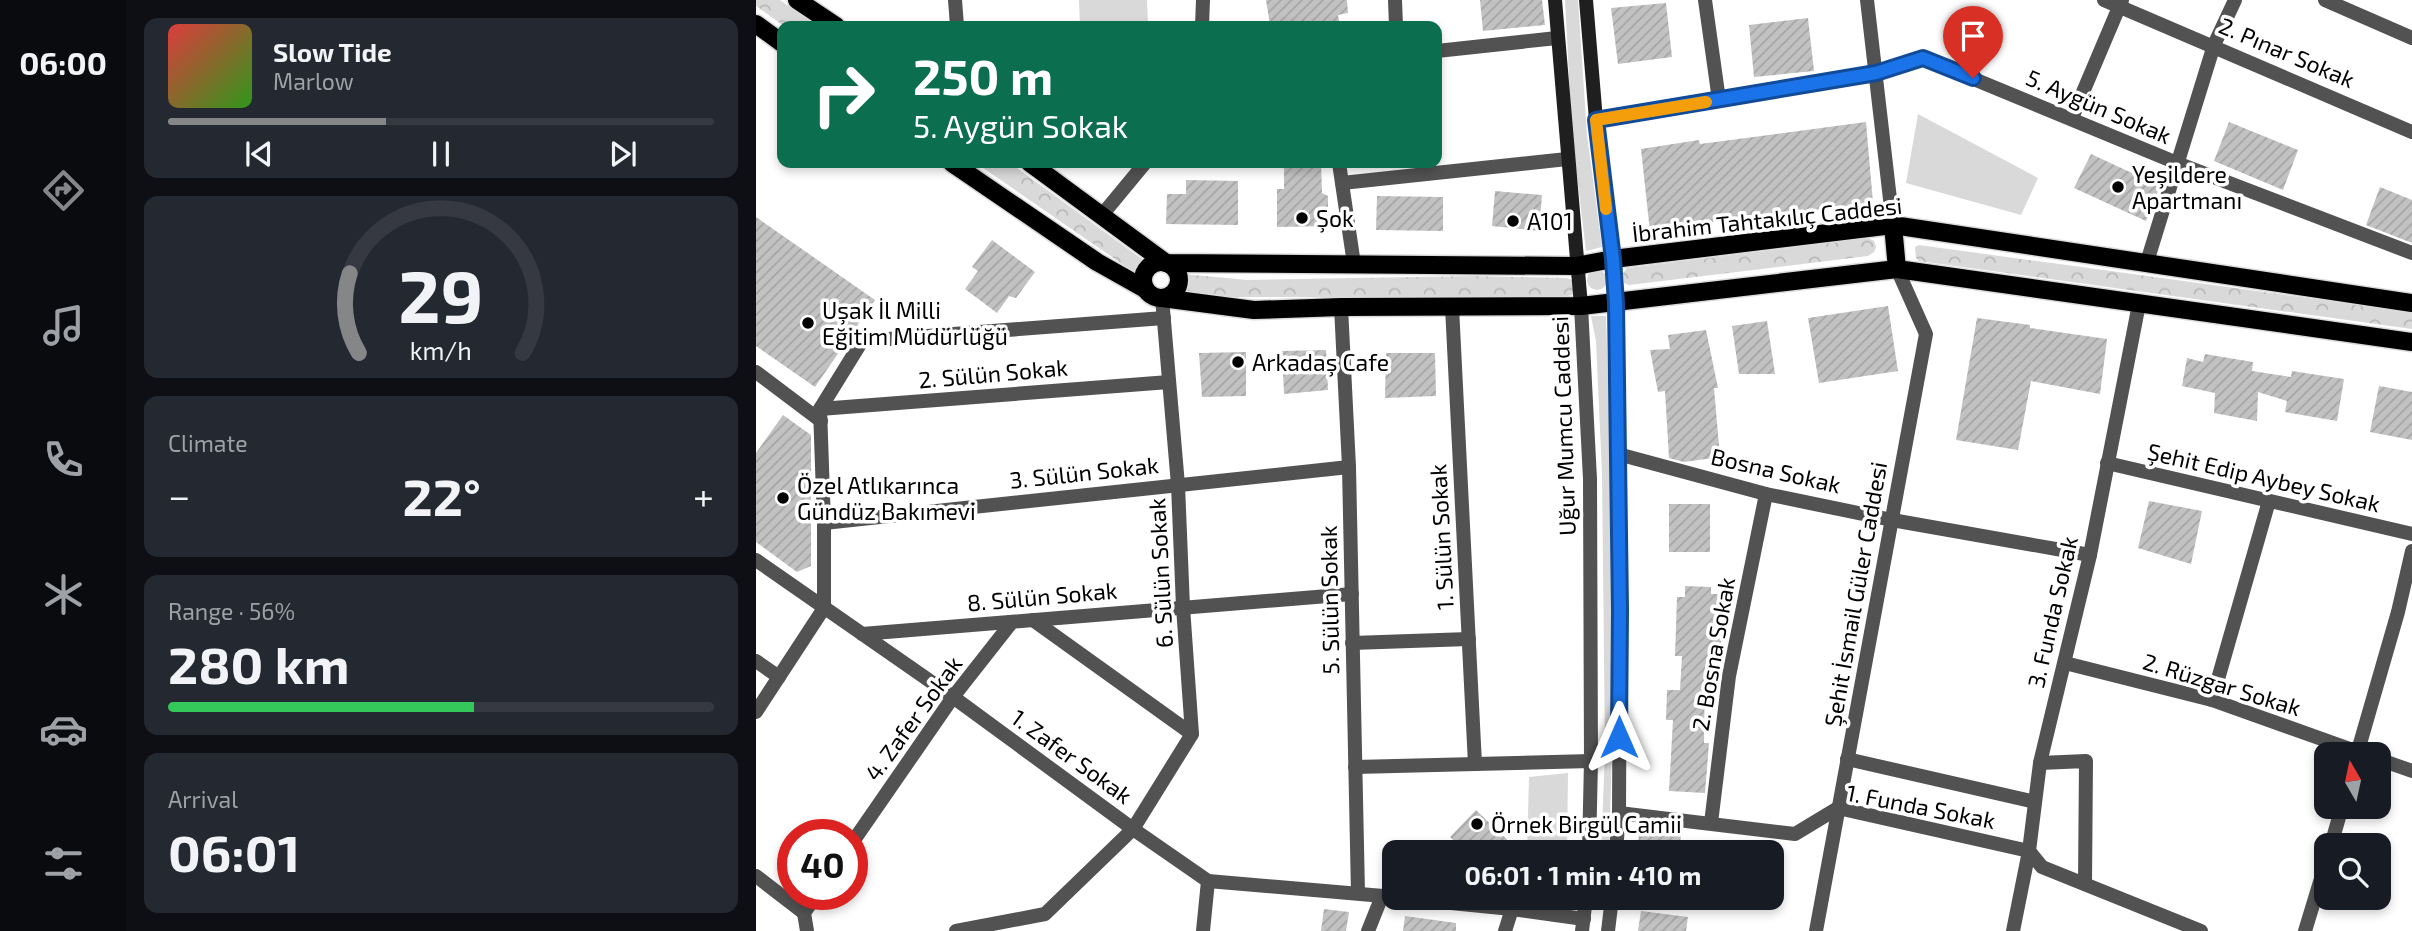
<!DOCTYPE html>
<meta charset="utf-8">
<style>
:root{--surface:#171b24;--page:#242831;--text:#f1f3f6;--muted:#9ea1a6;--line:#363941;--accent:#858687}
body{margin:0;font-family:"Exo 2",sans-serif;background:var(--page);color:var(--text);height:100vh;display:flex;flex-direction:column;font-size:26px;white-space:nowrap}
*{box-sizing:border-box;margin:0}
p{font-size:23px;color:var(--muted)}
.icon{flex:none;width:38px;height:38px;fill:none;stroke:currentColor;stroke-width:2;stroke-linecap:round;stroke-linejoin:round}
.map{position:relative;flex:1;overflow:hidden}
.details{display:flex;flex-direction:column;gap:18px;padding:18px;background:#0d0f14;width:630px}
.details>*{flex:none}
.hud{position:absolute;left:21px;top:21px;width:665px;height:147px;border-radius:14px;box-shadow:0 4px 10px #0003;background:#0b6e4f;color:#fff;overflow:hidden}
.needle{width:46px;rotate:351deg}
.controls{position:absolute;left:1558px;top:742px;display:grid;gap:14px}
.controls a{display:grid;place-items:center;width:77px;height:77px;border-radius:14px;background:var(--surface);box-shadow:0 4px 10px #0003;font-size:35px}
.speed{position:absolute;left:21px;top:819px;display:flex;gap:14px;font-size:35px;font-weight:700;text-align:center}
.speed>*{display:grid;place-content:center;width:91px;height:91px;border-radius:50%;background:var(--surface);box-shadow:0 4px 10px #0003;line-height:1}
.speed .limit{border:10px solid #d22;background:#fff;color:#111}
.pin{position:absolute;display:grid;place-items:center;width:60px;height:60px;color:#fff;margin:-72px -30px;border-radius:50% 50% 50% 0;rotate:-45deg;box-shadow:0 0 7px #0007}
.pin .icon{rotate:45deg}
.me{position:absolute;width:77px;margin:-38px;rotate:0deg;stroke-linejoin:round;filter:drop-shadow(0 0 5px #0008)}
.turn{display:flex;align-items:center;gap:24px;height:147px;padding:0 21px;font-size:32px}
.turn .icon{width:91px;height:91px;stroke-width:2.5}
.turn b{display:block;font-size:49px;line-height:60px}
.big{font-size:52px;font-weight:700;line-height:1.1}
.details .card{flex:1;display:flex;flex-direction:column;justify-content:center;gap:10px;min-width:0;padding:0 24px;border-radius:14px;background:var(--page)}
.details .dial{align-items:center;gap:0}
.dial svg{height:182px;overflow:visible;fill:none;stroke:var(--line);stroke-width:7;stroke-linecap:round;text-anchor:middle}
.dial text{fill:var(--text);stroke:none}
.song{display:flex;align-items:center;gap:21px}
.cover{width:84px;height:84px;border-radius:10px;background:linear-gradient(135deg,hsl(0 70% 55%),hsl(110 70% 35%))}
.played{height:7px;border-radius:4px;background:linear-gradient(90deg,var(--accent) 40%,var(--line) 40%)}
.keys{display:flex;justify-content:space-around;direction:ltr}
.heat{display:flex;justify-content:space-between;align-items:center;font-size:38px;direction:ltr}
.charge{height:10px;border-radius:5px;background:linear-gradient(90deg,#34c759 56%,var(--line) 0)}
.trip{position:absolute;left:626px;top:840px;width:402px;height:70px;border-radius:14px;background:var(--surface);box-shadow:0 4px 10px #0003;font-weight:700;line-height:70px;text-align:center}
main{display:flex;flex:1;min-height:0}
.tabs{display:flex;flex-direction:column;width:126px;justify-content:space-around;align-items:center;background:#090b0e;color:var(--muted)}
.tabs .icon{width:49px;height:49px}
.tabs .on{color:var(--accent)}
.tabs b{font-size:32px;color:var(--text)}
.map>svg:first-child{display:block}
.green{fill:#d9d9d9}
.forest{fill:url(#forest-crowns)}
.building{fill:url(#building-hatch)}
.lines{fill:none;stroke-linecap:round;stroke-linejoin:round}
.primary-casing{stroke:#dbdbdb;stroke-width:21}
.minor{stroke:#525252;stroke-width:14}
.tertiary{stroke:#525252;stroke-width:14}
.secondary{stroke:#1f1f1f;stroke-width:14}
.primary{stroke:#000;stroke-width:18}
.route-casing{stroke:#114b97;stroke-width:18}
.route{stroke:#1a73e8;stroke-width:12}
.slow{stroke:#f59e0b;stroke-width:12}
.poi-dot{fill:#000;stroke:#fff;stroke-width:2.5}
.labels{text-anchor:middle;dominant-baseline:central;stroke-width:7;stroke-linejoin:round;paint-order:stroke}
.street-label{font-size:23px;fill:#000;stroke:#fff}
.poi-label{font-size:23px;fill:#000;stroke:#fff;text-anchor:start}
</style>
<main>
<nav class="tabs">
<b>06:00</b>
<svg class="icon on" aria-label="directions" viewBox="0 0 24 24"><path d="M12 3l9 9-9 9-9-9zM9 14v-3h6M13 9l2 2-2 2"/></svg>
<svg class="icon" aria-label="music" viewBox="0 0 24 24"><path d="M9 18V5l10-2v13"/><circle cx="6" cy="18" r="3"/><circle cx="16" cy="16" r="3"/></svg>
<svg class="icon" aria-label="phone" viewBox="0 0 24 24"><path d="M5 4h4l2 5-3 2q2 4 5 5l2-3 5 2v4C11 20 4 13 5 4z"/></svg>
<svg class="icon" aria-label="climate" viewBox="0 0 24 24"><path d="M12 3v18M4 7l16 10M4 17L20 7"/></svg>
<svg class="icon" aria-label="car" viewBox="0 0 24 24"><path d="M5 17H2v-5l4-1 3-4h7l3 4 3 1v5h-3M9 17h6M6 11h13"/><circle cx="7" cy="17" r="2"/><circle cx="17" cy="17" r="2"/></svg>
<svg class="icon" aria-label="filters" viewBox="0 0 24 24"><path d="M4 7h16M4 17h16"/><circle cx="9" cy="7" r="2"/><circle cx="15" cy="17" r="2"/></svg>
</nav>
<section class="details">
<div class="card">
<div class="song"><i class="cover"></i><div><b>Slow Tide</b><p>Marlow</p></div></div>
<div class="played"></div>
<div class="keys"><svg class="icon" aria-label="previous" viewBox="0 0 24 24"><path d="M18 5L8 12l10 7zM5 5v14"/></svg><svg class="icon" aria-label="pause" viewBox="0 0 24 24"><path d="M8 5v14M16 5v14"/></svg><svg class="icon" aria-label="next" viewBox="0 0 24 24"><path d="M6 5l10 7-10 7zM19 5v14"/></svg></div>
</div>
<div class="card dial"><svg viewBox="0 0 100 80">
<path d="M14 69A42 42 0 1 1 86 69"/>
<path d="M14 69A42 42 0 0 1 10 34" stroke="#858687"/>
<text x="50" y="56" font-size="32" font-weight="700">29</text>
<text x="50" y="72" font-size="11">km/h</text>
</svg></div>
<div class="card"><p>Climate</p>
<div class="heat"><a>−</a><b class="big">22°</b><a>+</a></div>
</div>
<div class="card"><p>Range · 56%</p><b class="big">280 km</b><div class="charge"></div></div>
<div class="card"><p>Arrival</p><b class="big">06:01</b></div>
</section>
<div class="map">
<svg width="1656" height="931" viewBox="0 0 1656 931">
<defs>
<pattern id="forest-crowns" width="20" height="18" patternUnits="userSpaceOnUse" patternTransform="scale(1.75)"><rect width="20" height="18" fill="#d9d9d9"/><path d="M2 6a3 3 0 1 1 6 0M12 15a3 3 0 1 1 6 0" fill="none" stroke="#b8b8b8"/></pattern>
<pattern id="building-hatch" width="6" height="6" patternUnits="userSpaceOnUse" patternTransform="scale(1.75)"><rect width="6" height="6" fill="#c2c2c2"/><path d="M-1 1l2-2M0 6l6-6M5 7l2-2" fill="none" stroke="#a5a5a5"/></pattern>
</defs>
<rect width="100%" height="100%" fill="#fff"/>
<g class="green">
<polygon points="323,0 391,0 392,26 324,26"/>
<polygon points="809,0 822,0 831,135 846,247 830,251 816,134"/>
<polygon points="1162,114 1282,178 1265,215 1150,183"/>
<circle cx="841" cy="280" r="10"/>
<polygon points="835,316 850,316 855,475 856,753 853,852 845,852 849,751 846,473 840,341"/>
<polygon points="812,773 811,852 771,852 773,777"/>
</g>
<g class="forest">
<polygon points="0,0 24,0 61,26 28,26 0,6"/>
<polygon points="220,163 254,163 390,262 382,275"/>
<polygon points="1112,238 1118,241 1120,247 1118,252 1112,256 873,285 868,283 867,273 871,268"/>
<polygon points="1163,245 1656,312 1656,329 1163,261 1160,258 1159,247"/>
<polygon points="428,274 491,280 716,276 811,278 816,280 818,291 816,295 807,297 471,297 426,292"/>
</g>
<g class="building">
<polygon points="510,0 591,0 592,13 582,15 583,21 545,26 514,25"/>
<polygon points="724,0 786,0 789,25 727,31"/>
<polygon points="910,3 916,57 862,64 855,8"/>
<polygon points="1052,18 1058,71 998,77 993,25"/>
<polygon points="1110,122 1117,203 964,221 894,232 885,149 943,140 944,144"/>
<polygon points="1473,122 1542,150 1527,190 1458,161"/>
<polygon points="1335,154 1404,186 1390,221 1318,188"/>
<polygon points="528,163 565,163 566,193 572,196 572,226 521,227 521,189 528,189"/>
<polygon points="430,180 482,181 482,225 410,224 411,194 430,194"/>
<polygon points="1624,187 1656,200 1656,243 1610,225"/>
<polygon points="739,191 786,195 783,231 736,226"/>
<polygon points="621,196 687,197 687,231 620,230"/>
<polygon points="0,217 119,300 59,387 0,346"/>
<polygon points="236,240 279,272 260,298 253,296 241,313 209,289 222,271 216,267"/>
<polygon points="1132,306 1142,371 1063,383 1052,318"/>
<polygon points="1221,318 1274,325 1274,328 1351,339 1344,394 1275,381 1262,450 1200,440"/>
<polygon points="1011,321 1019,374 983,374 976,326"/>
<polygon points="950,330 962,388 958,388 964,457 928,462 913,458 909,391 902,392 894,350 914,349 912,335"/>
<polygon points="570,350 572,390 528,394 526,351"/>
<polygon points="490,352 490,396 446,397 443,353"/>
<polygon points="630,353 679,353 680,396 629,398"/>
<polygon points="1449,354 1497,362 1496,371 1535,377 1536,371 1588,379 1581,421 1529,412 1531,401 1502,392 1501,421 1458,413 1459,393 1426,386 1431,358 1447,362"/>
<polygon points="1623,386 1656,392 1656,440 1614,432"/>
<polygon points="27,415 55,435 55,566 41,572 0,542 0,453"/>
<polygon points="1393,501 1446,511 1435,564 1382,548"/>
<rect x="913" y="504" width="41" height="48"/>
<polygon points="929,586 955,587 955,594 963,594 962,619 970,619 969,642 965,641 964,664 956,664 956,668 949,668 948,743 953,743 949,793 913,791 917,720 910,720 911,690 924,690 926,656 919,656 921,597 929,597"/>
<polygon points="720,810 764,852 710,852 694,837"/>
<polygon points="883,831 925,835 923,852 882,852"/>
<polygon points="568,909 593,912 590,931 565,931"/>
<polygon points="885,911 932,917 930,931 882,931"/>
<polygon points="649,916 700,923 700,931 647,931"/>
</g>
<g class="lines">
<defs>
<g id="primary">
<polyline points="41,0 80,26"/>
<polyline points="0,24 26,43"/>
<polyline points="196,163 341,262 389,289"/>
<polyline points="274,163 410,263 820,266 857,259 1137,225 1656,303"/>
<polyline points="1137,225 1141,269"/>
<circle cx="405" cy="280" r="18"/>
<polyline points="406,298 498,310 585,307 825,306 1141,269 1656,342"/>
</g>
</defs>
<use href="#primary" class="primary-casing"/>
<g class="minor">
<polyline points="199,0 201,26"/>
<polyline points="639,0 640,26"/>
<polyline points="949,0 963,100"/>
<polyline points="1111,0 1137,225"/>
<polyline points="1348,0 1656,132"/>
<polyline points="1569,0 1656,38"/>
<polyline points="446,26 447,0"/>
<polyline points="681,51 801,38"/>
<polyline points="1316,118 1366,0"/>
<polyline points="840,120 1120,73 1167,58 1421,163 1656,253"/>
<polyline points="583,163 598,264"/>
<polyline points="586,183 811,159"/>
<polyline points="346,215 389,163"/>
<polyline points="1391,262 1458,45 1479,0"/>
<polyline points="585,307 593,467 602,893"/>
<polyline points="696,307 719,764"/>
<polyline points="0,372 65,421"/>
<polyline points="64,409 413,382"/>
<polyline points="862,454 1010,494 1136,520 1334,555"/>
<polyline points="1351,463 1656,534"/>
<polyline points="68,523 593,467"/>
<polyline points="0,560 197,697 377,829 452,881 639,897"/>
<polyline points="277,620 436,734"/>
<polyline points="106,634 596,594"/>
<polyline points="596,643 713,639"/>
<polyline points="0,661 23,677"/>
<polyline points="1309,663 1456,700 1608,754"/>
<polyline points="1456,700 1513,501"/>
<polyline points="0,712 68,608 68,523 64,409 106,341 408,318"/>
<polyline points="1601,754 1642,612 1656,551"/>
<polyline points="1091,759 1279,802"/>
<polyline points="1622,759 1656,771"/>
<polyline points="1284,763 1330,761 1329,884"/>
<polyline points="599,767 835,761"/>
<polyline points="863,813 1039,834 1082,808 1273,851 1286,867 1445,931"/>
<polyline points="955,823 973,676 1010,494"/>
<polyline points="96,843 197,697 256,622"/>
<polyline points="1575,845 1586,807"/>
<polyline points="0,876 48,913"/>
<polyline points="644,898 756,909 828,919"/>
<polyline points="51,931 48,913 61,894"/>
<polyline points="200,931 289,914 377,829 436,734 427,607 422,485 406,298"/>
<polyline points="447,931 452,881"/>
<polyline points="612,931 626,896"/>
<polyline points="749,931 756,909"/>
<polyline points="1060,931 1170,334 1141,269"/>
<polyline points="1257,931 1273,851 1284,763 1334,555 1383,304"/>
<polyline points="1549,931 1570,862"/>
</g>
<g class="tertiary">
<polyline points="825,306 834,479 835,761 833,852"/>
<polyline points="860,852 863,813 864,610 860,303"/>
<polyline points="826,931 830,898"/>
<polyline points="852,931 856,898"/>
</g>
<g class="secondary">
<polyline points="799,0 825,306"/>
<polyline points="830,0 840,120 857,259 860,303"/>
</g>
<use href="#primary" class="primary"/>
</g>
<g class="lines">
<defs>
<polyline id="route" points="863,737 864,610 860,303 857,259 840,120 1120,73 1167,58 1217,78"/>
</defs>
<use href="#route" class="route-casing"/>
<use href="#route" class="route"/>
<polyline class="slow" points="850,209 840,120 950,102"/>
</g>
<g class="poi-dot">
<circle cx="1362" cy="187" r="7"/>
<circle cx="546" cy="218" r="7"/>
<circle cx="757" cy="221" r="7"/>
<circle cx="52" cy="323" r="7"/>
<circle cx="482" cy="362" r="7"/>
<circle cx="27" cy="498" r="7"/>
<circle cx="721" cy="824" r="7"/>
</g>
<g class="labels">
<g class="street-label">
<text transform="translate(1531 52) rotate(23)">2. Pınar Sokak</text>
<text transform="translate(1343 106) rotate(23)">5. Aygün Sokak</text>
<text transform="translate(1011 219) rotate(-6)">İbrahim Tahtakılıç Caddesi</text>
<text transform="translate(237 373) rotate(-5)">2. Sülün Sokak</text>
<text transform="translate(807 426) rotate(-92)">Uğur Mumcu Caddesi</text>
<text transform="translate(1020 470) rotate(13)">Bosna Sokak</text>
<text transform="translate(328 472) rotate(-6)">3. Sülün Sokak</text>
<text transform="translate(1508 477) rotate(13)">Şehit Edip Aybey Sokak</text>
<text transform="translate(685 537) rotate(-93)">1. Sülün Sokak</text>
<text transform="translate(404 573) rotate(-93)">6. Sülün Sokak</text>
<text transform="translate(1099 594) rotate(-80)">Şehit İsmail Güler Caddesi</text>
<text transform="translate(286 596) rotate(-5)">8. Sülün Sokak</text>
<text transform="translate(573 600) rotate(-91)">5. Sülün Sokak</text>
<text transform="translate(1296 612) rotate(-77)">3. Funda Sokak</text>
<text transform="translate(957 654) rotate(-80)">2. Bosna Sokak</text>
<text transform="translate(1466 684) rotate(17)">2. Rüzgar Sokak</text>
<text transform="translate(157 718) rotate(-54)">4. Zafer Sokak</text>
<text transform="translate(316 756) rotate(36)">1. Zafer Sokak</text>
<text transform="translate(1165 806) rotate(11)">1. Funda Sokak</text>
</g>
<g class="poi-label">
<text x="1376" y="174">Yeşildere<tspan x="1376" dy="26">Apartmanı</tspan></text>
<text x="560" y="218">Şok</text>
<text x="771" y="221">A101</text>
<text x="66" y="310">Uşak İl Milli<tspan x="66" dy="26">Eğitim Müdürlüğü</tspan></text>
<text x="496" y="362">Arkadaş Cafe</text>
<text x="41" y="485">Özel Atlıkarınca<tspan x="41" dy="26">Gündüz Bakımevi</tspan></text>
<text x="735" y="824">Örnek Birgül Camii</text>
</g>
</g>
</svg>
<div class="controls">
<a><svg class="needle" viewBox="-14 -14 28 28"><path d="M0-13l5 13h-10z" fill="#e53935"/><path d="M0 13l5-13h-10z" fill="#9ea1a6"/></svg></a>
<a><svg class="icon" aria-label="search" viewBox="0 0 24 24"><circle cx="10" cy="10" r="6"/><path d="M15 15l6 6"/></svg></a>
</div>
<div class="speed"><div class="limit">40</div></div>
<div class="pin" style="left:1217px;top:78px;background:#d93025"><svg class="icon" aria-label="arrive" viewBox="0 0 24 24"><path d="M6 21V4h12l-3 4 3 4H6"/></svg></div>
<svg class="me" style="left:863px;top:737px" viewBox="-20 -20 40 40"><path d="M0-17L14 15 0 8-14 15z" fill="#1a73e8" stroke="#fff" stroke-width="4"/></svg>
<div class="trip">06:01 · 1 min · 410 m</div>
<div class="hud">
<div class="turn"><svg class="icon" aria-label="right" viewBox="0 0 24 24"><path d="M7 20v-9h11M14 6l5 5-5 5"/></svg><div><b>250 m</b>5. Aygün Sokak</div></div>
</div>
</div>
</main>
